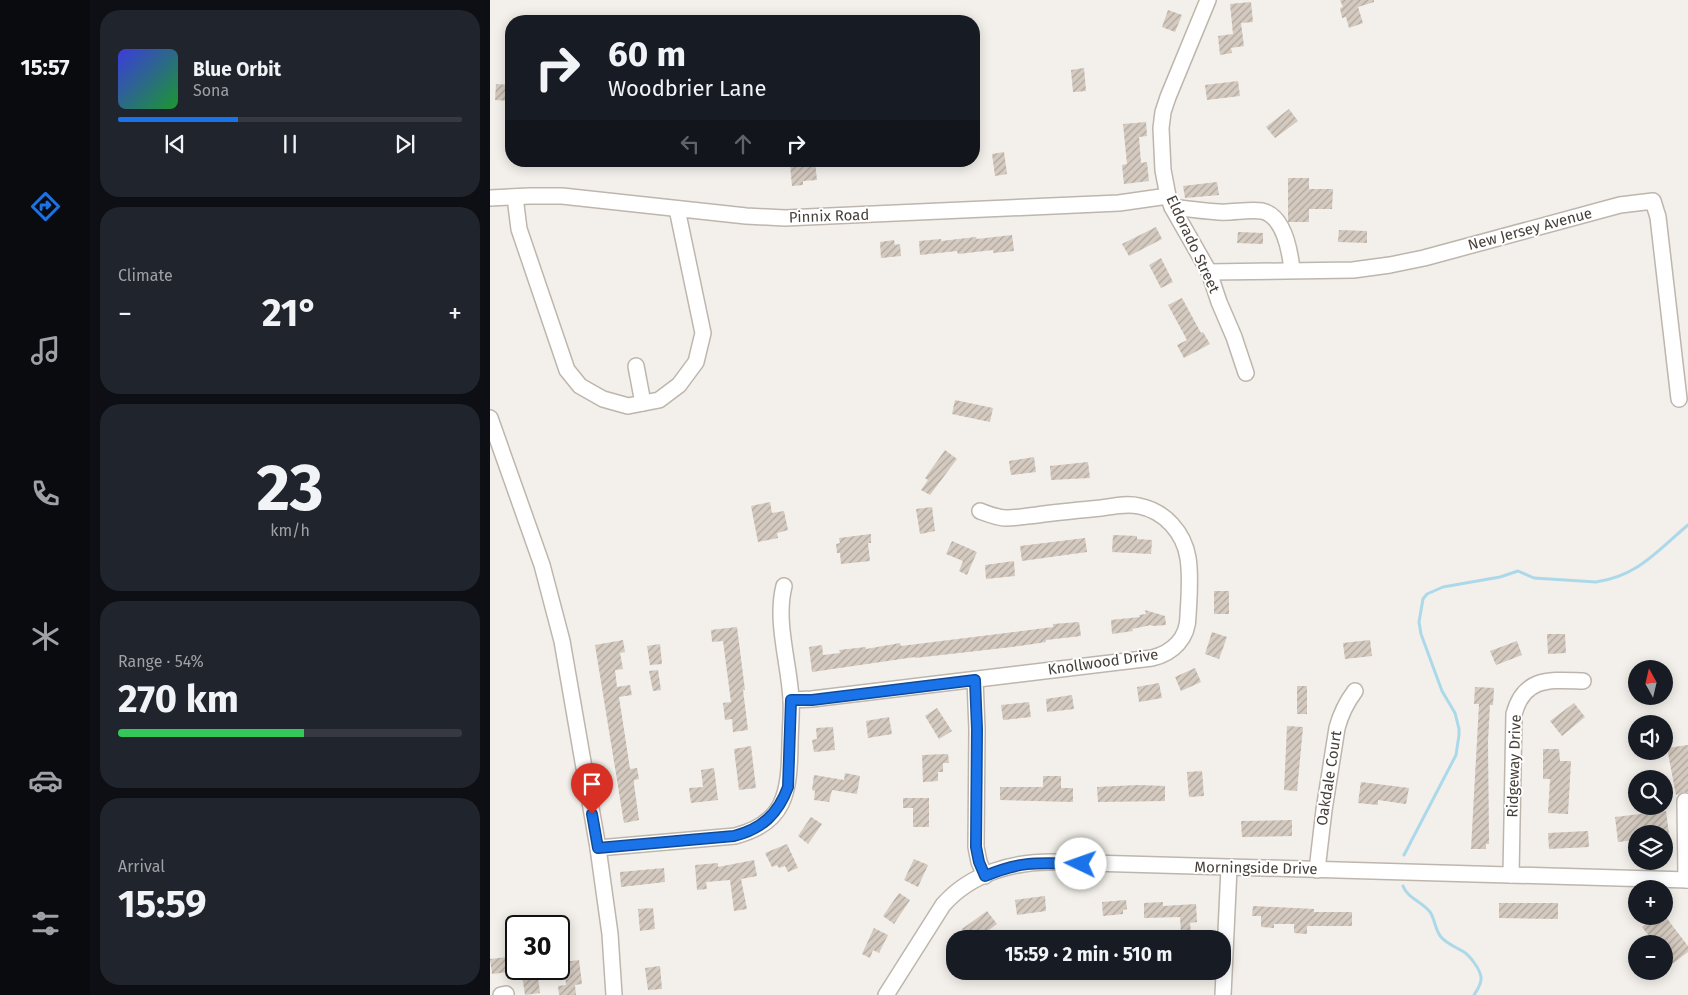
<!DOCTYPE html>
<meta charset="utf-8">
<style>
:root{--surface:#171b24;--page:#20242c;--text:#f1f3f6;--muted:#9ea1a6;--line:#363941;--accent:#1a73e8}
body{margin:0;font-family:"Fira Sans",sans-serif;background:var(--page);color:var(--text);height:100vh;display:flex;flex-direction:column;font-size:19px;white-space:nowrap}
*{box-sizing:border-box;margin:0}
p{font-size:16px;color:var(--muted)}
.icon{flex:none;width:28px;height:28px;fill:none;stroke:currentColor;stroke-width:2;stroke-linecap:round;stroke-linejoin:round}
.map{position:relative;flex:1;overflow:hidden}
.side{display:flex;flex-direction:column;gap:10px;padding:10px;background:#0d0f14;width:400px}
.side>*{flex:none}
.hud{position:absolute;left:15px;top:15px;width:475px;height:152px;border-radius:20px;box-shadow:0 2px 12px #0003;background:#171b24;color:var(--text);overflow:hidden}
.needle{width:32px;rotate:352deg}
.tools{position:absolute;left:1138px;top:660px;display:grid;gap:10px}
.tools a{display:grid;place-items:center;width:45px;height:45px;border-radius:50%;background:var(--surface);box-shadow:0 2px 12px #0003;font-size:25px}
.speed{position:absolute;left:15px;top:915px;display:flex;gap:10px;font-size:25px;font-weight:700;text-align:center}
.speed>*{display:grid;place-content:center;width:65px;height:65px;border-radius:50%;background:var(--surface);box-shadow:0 2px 12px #0003;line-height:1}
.speed .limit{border:2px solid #111;border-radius:8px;background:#fff;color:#111}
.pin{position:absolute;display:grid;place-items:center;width:42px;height:42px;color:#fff;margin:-51px -21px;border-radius:50% 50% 50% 0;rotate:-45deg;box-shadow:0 0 5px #0007}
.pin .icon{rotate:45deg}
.me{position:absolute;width:55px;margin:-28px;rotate:273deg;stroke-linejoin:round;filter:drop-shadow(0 0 4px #0008)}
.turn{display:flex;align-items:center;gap:18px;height:105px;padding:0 20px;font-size:22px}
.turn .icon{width:65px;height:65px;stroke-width:2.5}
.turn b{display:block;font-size:35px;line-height:42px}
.lanes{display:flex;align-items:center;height:48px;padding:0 20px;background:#0003;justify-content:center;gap:25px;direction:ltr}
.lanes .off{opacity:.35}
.big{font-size:38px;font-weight:700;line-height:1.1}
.side .tile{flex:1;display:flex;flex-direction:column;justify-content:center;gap:8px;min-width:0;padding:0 18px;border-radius:20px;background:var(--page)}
.side .dial{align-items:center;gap:0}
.dial b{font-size:65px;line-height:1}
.song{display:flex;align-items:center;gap:15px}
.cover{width:60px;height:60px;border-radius:8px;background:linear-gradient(135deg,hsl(240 70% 55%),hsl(130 70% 35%))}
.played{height:5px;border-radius:2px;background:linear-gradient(90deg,var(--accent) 35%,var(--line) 35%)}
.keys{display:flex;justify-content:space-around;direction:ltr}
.heat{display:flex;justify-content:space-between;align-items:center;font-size:28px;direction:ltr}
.charge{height:8px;border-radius:4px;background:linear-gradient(90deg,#34c759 54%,var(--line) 0)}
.trip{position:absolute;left:456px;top:930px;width:285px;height:50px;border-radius:20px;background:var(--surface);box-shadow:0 2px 12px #0003;font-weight:700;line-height:50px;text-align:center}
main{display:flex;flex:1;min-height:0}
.tabs{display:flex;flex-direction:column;width:90px;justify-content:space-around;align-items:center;background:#090b0e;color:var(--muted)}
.tabs .icon{width:35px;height:35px}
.tabs .on{color:var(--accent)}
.tabs b{font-size:22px;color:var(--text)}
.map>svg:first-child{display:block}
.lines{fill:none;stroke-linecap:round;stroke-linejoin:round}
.stream{stroke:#acd9ea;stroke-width:3}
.building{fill:url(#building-hatch)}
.minor-casing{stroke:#beb6ad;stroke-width:18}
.minor{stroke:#fff;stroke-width:15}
.route-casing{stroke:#114b97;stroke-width:12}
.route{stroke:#1a73e8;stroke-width:9}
.labels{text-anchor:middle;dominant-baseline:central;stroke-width:4;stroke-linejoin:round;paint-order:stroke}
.street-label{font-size:15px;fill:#473f39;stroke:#fff}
</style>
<main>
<nav class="tabs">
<b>15:57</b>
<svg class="icon on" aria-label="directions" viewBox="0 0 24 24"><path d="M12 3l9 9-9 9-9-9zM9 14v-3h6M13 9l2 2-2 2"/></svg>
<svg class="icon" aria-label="music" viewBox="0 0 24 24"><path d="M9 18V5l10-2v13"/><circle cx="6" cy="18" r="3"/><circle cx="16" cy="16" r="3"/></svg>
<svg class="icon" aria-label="phone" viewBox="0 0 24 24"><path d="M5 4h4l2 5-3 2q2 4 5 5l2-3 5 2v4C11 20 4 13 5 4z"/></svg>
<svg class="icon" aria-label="climate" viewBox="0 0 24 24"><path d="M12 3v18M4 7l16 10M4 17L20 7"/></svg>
<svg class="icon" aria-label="car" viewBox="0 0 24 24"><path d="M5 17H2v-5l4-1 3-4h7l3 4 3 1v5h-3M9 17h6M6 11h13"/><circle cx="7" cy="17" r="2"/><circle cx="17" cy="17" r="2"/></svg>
<svg class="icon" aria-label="filters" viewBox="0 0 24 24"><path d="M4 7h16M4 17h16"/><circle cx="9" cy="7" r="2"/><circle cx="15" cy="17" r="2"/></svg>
</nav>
<section class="side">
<div class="tile">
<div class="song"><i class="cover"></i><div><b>Blue Orbit</b><p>Sona</p></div></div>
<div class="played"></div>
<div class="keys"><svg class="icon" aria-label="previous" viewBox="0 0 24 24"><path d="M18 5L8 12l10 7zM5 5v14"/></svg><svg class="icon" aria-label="pause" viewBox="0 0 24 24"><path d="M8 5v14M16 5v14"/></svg><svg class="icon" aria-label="next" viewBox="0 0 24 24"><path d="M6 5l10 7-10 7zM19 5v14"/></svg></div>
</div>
<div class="tile"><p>Climate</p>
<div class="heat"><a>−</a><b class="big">21°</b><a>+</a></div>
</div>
<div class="tile dial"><b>23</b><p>km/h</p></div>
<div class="tile"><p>Range · 54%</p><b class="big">270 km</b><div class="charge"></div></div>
<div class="tile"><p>Arrival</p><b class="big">15:59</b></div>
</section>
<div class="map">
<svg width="1198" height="995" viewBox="0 0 1198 995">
<defs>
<pattern id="building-hatch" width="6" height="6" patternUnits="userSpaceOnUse" patternTransform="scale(1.25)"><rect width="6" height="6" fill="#d4cac0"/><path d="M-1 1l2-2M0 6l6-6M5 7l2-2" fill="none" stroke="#aea59d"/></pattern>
</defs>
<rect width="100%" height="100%" fill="#f3efea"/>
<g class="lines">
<g class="stream">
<path d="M914 855 966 755 969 735V729L965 713 952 691 931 634 929 622 933 599 937 594 953 587 1010 577 1028 571 1044 578 1106 582C1148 576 1167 551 1198 525"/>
<path d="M913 886C918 899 932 901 940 912 945 919 945 930 951 937 957 944 966 947 974 952 980 956 990 969 991 977 992 984 987 990 984 995"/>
</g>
</g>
<g class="building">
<polygon points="850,0 884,0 884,2 868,7 873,23 859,28 856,17 852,18 850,8 853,7"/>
<polygon points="761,2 763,22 751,23 754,46 741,48 742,53 730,55 728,36 743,34 740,4"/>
<polygon points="678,10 692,15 685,32 672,27"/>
<polygon points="594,68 596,91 583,92 581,70"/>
<polygon points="748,81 750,96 717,100 715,85"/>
<polygon points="6,84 21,85 21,101 5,100"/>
<polygon points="799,109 808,121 785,138 776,127"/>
<polygon points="656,122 657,136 649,137 651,163 657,162 659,181 634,184 632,165 637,164 633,124"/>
<polygon points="514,152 517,174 505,176 502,154"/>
<polygon points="325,162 327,180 313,181 313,185 302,186 300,164"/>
<polygon points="798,178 819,178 819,189 843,189 842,209 819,209 819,222 798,222"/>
<polygon points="727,182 729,195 695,198 693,186"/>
<polygon points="666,227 672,239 639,256 632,244"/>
<polygon points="849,230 877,231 877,243 848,242"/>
<polygon points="748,232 773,233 773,244 747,243"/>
<polygon points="522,235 524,251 503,253 503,250 468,254 467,251 430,255 429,241 451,239 451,241 486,237 487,239"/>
<polygon points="404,240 405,245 410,244 411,256 391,258 390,242"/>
<polygon points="671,258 683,282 671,288 659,265"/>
<polygon points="692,298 711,333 713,332 720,344 694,358 687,345 697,340 678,305"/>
<polygon points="465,400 503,408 500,422 462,414"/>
<polygon points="455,450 467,459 440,495 431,490 438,480 435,478"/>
<polygon points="544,457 546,472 521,475 519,461"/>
<polygon points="598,462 600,478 561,480 560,466"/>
<polygon points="280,502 282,513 294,511 298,530 287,533 288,538 268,542 261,506"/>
<polygon points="442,507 445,531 430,534 426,509"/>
<polygon points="381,534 381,543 378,543 380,561 351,564 350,553 347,553 346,544 350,543 349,538"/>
<polygon points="623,535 647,536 647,539 662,540 661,554 622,552"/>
<polygon points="595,538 597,552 532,561 530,546"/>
<polygon points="462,541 487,552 477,575 469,571 473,561 456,554"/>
<polygon points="524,561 525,576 496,579 495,565"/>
<rect x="724" y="591" width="15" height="23"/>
<polygon points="655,610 675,616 676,625 662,626 661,625 642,629 643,631 622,634 621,620 650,617 649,615 656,614"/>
<polygon points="589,622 591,636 556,640 556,642 522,647 425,658 425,657 322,672 319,647 332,645 333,655 350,653 349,650 376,647 376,649 410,643 411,646 563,627 563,624"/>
<polygon points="247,627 255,690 253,690 258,730 243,732 242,719 235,720 233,703 241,702 233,641 222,642 221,630"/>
<polygon points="722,632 737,637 729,659 715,654"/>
<polygon points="1057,634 1075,634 1076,653 1058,654"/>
<polygon points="133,640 135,652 130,653 133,669 125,670 127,687 140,685 142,695 129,697 140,769 147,768 149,779 144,780 144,784 149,820 134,823 105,645"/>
<polygon points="880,640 882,656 855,659 853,643"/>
<polygon points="1027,641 1032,655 1006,665 1000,651"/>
<polygon points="170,644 172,664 160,665 157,646"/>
<polygon points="705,668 711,682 691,691 685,677"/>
<polygon points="168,670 171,690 163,691 159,671"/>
<polygon points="669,683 672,698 649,702 647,687"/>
<rect x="807" y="686" width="10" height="28"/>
<polygon points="985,687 1004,688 1003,705 1000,705 998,741 999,844 996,844 996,849 981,849 989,704 984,704"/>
<polygon points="582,695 584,709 557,712 556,699"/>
<polygon points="539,702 541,717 513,720 511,705"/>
<polygon points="1084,703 1095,717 1072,736 1060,721"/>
<polygon points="447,708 462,731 449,739 435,716"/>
<polygon points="399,717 402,734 378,738 376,721"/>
<polygon points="797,726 813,727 807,791 794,790"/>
<polygon points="343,727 345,750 324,752 322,740 327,739 326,728"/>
<polygon points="1198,745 1198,792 1194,792 1186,795 1177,748"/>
<polygon points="261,746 266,788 249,790 244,749"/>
<polygon points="1053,749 1069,749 1070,761 1081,761 1078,814 1058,813 1060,779 1053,779"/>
<polygon points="458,754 459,763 453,763 453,772 448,772 448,781 433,782 432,755"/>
<polygon points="224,768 228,800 201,803 199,788 213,787 211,770"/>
<polygon points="712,771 714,796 699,797 697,772"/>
<polygon points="355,773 370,776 367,794 342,790 339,802 324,800 325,791 322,790 324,775 354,780"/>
<polygon points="553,776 571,776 571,788 583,788 583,802 510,800 510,787 553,787"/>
<polygon points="871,782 919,788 916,804 888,800 888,805 868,803"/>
<polygon points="648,785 675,786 675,801 608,802 607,787"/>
<polygon points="413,798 439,798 439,827 423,827 423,808 413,808"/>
<polygon points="1176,811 1179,834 1146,834 1146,840 1128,842 1125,817"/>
<polygon points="321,817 332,824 318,844 308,836"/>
<polygon points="802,820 802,836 752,837 751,821"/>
<polygon points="1098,831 1099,847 1059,849 1058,833"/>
<polygon points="297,844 308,868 298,872 295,866 289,868 287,865 282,867 275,853"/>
<polygon points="424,859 438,865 428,887 414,880"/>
<polygon points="264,860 267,876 251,879 257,909 244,911 240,880 216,882 217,889 207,890 205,865 228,863 228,867"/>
<polygon points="174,868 175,882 131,887 130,872"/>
<polygon points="409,893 420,900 404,924 393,916"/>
<polygon points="555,896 556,911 527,915 525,900"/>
<polygon points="636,900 637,909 633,910 633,914 613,916 612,902"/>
<polygon points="673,902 673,906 706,904 707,922 700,923 701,933 691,933 690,917 654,918 654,903"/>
<polygon points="1009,903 1068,903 1068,919 1009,918"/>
<polygon points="763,906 824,909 824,912 862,912 862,926 817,926 817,934 804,933 804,924 784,924 784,928 771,927 771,916 762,916"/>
<polygon points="163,908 165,929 150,931 148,909"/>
<polygon points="497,911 507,924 487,939 479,939 472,929"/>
<polygon points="1166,916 1175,916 1198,946 1198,952 1181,965 1174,956 1174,944 1165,944 1152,927"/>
<polygon points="384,928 398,935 389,953 383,950 380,958 372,954"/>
<polygon points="26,956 26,971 2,974 0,959"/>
<polygon points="89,960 92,984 85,985 86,995 69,995 68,986 76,985 74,962"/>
<polygon points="170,966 172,989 158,990 155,968"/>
<polygon points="31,969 47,969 50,993 35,995"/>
</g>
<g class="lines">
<defs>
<g id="minor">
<polyline points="718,0 678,97 673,112 671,128 673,170 678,196 682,207 719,272 729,302 744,337 756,373"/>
<polyline points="25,197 29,229 77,370 90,386 113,399 138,406 169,400 189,385 206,362 213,333 187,209"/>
<polyline points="0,198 40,196 72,196 256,216 295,218 629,203 678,196"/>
<path d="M682 207C698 209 713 211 729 212 743 213 758 209 772 211 794 216 800 251 802 270"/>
<polyline points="719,272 863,270 900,265 934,258 1130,205 1163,201 1168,217 1189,399"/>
<polyline points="146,366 153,403"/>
<polyline points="0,418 52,565 72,641 108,848 120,934 124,995"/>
<polyline points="485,680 487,729 486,847 489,862 495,876"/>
<path d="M301 700 322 699 662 658C683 653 698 638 698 616 699 597 701 577 698 558 694 533 675 511 649 506 637 503 624 506 611 508 590 510 568 512 547 515 537 516 526 518 516 518 508 518 498 514 490 511"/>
<polyline points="1195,801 1196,880"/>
<path d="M108 848 245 836C296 823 299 792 300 745 300 730 302 714 301 699 299 662 285 622 294 586"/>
<path d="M827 870 834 810 847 728C851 713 856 703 865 691"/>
<path d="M1021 875 1024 714C1034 676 1061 680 1093 681"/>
<polyline points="11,995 16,994"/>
<path d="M396 995 453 905C481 873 524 861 566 862L1198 880"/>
<polyline points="733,995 739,868"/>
</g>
</defs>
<use href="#minor" class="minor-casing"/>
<use href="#minor" class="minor"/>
</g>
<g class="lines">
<defs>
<path id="route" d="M102 814 108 848 244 836C272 829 288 814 298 787L301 700H322L485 680 487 729 486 847 489 862 495 876C533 860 551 863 591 864"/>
</defs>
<use href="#route" class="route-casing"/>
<use href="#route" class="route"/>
</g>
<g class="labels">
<g class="street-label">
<text transform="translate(339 216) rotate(-2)">Pinnix Road</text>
<text transform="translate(1040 229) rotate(-15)">New Jersey Avenue</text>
<text transform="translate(703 244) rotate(65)">Eldorado Street</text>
<text transform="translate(613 662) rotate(-8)">Knollwood Drive</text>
<text transform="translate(1024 766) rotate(-88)">Ridgeway Drive</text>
<text transform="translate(839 778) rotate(-81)">Oakdale Court</text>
<text transform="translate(766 868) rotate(1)">Morningside Drive</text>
</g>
</g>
</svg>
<div class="tools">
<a><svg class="needle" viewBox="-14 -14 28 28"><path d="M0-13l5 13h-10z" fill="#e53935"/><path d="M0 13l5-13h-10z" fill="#9ea1a6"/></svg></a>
<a><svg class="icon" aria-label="sound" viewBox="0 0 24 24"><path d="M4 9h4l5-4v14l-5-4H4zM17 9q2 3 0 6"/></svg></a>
<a><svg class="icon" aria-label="search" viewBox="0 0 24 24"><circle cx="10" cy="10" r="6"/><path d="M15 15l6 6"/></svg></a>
<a><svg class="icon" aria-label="layers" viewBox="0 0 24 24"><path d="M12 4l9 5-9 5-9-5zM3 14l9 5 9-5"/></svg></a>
<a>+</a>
<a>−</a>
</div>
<div class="speed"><div class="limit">30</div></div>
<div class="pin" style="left:102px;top:814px;background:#d93025"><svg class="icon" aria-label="arrive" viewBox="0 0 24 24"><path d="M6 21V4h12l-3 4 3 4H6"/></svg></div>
<svg class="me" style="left:591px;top:864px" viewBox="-20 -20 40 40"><circle r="19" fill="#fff"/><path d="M0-13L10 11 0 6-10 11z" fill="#1a73e8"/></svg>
<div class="trip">15:59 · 2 min · 510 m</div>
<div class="hud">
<div class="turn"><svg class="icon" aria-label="right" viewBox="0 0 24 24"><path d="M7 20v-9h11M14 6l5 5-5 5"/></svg><div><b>60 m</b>Woodbrier Lane</div></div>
<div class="lanes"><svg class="icon off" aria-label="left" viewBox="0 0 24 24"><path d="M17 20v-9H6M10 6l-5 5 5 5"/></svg><svg class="icon off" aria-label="ahead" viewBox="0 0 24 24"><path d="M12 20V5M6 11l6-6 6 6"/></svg><svg class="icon" aria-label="right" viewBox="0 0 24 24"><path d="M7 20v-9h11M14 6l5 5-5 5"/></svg></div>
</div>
</div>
</main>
